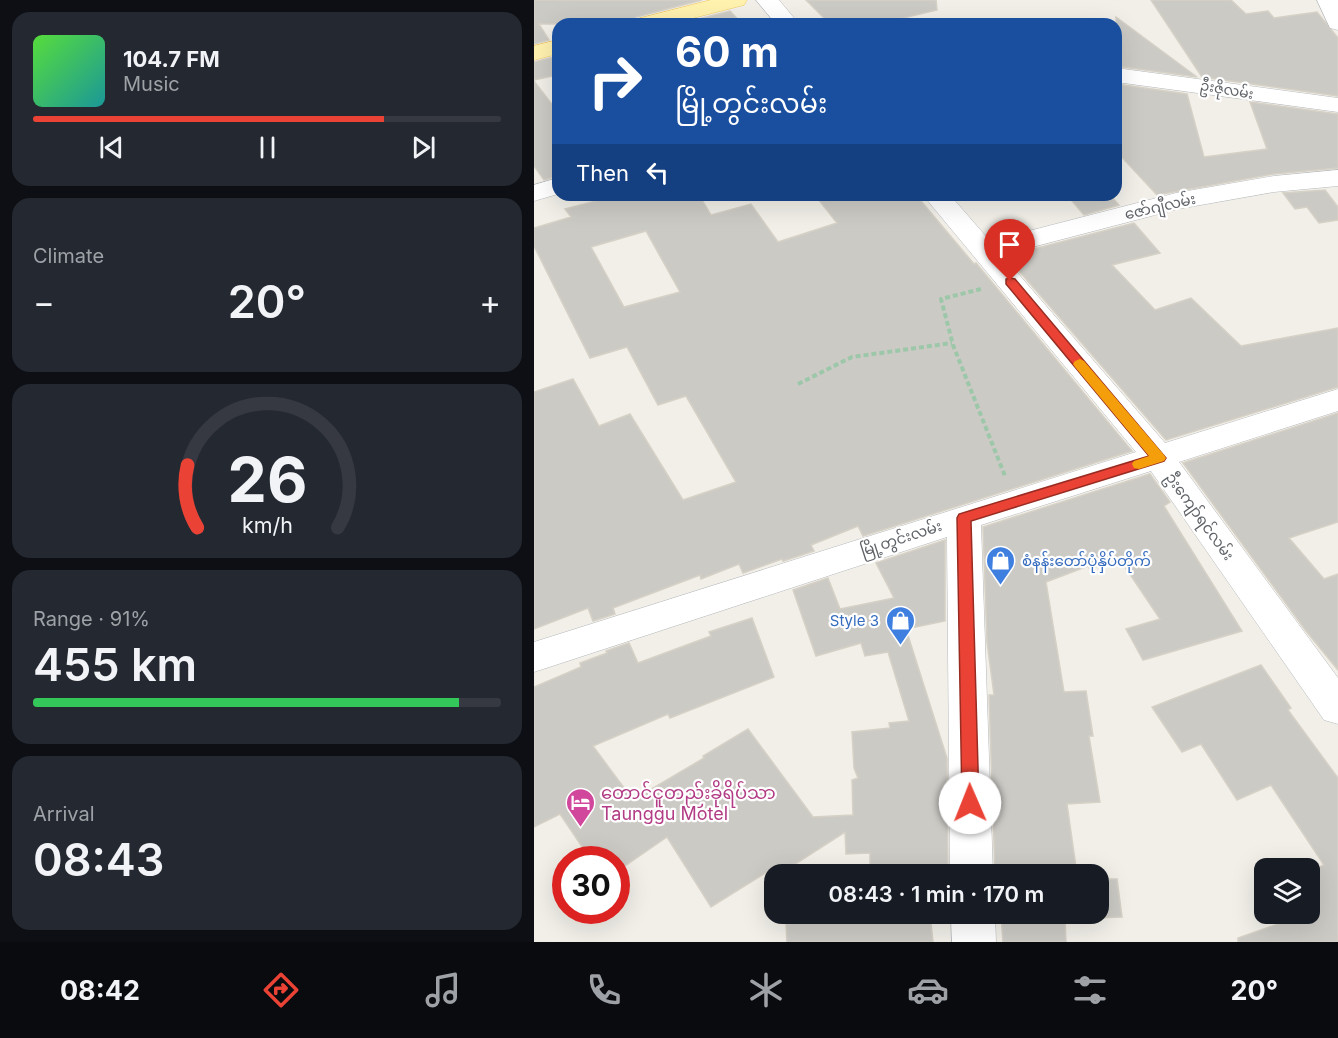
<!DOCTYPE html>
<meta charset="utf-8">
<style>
:root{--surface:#171b24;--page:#242831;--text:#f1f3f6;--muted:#9ea1a6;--line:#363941;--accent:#ea4335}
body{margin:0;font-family:Inter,"Noto Sans Myanmar",sans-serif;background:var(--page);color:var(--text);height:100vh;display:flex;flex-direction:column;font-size:22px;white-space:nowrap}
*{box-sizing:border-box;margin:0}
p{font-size:20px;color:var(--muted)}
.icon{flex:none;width:33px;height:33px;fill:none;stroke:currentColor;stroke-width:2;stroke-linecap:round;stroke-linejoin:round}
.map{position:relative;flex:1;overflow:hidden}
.sheet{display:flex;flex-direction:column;gap:12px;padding:12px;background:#0d0f14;width:534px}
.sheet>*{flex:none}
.banner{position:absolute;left:18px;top:18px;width:570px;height:183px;border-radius:18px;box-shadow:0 6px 24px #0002;background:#1a4fa0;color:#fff;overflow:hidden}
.controls{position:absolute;left:720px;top:858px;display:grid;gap:12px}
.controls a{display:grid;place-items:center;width:66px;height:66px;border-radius:12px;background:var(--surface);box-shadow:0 6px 24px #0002;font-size:30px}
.speed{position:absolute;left:18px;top:846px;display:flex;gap:12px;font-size:30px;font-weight:700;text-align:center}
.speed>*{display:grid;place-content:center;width:78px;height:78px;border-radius:50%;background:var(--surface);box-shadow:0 6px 24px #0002;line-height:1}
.speed .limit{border:9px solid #d22;background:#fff;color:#111}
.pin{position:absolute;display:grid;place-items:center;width:51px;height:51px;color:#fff;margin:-62px -26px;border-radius:50% 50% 50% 0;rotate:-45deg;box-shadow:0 0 6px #0007}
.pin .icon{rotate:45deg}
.me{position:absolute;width:66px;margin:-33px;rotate:359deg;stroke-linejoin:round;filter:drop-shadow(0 0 4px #0008)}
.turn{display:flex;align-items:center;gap:21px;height:126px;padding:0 24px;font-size:27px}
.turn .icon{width:78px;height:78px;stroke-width:2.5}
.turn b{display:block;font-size:42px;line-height:51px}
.then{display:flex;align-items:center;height:57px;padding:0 24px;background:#0003;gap:12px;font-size:22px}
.big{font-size:45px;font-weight:600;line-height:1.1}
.sheet .card{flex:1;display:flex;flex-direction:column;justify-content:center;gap:9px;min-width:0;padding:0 21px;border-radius:18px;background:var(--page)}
.sheet .dial{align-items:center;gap:0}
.dial svg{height:156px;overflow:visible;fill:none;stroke:var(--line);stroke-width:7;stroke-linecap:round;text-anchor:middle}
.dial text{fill:var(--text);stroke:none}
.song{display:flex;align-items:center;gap:18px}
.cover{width:72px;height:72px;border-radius:9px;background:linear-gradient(135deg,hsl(110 70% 55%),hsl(180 70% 35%))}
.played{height:6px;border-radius:3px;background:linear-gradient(90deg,var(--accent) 75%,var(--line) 75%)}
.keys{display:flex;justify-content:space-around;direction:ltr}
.heat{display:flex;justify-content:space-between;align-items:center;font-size:33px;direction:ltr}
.charge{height:9px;border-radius:4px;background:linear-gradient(90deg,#34c759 91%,var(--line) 0)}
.trip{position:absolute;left:230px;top:864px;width:345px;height:60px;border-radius:18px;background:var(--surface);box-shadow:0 6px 24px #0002;font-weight:600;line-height:60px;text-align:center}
.menu{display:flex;height:96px;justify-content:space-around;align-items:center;background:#090b0e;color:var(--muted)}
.menu .icon{width:42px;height:42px}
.menu .current{color:var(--accent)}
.menu b{font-size:27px;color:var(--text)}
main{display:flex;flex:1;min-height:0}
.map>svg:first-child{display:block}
.building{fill:#cccac5;stroke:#d6d1c6;stroke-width:1.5;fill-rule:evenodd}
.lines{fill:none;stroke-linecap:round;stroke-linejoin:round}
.minor-casing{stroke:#b5b8bc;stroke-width:1}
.major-casing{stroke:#f2c960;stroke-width:1}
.path{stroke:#9cc7a9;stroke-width:4;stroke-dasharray:5 3;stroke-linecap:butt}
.minor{fill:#fff;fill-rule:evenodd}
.major{fill:#fff2af;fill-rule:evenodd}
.route{fill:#ea4335;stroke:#982c22;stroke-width:1.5}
.slow{fill:#f59e0b}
.labels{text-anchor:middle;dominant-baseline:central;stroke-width:4.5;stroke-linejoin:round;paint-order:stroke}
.far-street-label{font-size:14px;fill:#5f6368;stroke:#fff}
.street-label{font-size:15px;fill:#5f6368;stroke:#fff}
.shop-label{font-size:15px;fill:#366cbe;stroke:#fff;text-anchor:start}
.near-hotel-label{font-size:18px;fill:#b23c85;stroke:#fff;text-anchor:start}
</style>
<main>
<section class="sheet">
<div class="card">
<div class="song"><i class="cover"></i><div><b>104.7 FM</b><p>Music</p></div></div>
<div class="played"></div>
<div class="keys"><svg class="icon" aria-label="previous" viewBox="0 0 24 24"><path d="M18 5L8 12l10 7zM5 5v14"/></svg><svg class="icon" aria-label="pause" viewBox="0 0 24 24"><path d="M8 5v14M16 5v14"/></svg><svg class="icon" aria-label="next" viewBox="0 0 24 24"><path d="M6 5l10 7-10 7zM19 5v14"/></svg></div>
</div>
<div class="card"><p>Climate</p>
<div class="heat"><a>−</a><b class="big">20°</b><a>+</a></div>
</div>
<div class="card dial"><svg viewBox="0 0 100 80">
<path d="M14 69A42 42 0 1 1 86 69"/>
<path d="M14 69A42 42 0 0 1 9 37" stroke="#ea4335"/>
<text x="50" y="56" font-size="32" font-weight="700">26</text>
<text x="50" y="72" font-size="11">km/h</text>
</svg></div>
<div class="card"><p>Range · 91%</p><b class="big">455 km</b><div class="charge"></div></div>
<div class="card"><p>Arrival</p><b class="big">08:43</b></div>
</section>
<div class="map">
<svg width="804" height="942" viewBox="0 0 804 942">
<rect width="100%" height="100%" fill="#f1efe8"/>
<g class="building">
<polygon points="0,0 168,0 102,17 98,24 5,24 15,40 0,44"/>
<polygon points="272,0 402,0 403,10 344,24 296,24"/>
<polygon points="617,0 697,0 712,14 734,11 740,18 783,12 804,38 804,96 668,77"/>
<polygon points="196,11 208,24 145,24"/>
<polygon points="582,17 663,77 582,66"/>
<polygon points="24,56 24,75 0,80 0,62"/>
<polygon points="0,81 24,112 24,176 10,180 0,166"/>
<polygon points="582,84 653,94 670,157 733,149 716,102 804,114 804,168 740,174 623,195 582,151"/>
<polygon points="791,190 804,207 804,220 785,223 773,207 761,209 749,193"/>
<path d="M85 195H165L177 215 217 204 244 242 303 223 281 195H382L440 264 442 263 598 451 329 536 324 526 277 545 280 551 249 561 248 559 209 573 205 564 167 579 166 575 79 608 81 614 59 621 54 608 0 629V392L39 379 65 426 96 414 149 500 202 482 152 396 124 405 93 347 56 358 0 246V228L37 217 31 209ZM112 231 146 292 90 307 57 247Z"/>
<polygon points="533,195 576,195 585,205 550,215"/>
<polygon points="600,223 626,253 578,265 621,310 657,298 707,346 804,328 804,387 632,440 472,256"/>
<polygon points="804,413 804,522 755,538 790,579 804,574 804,670 772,631 649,463"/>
<polygon points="616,474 636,502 630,506 708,631 609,660 592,629 626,619 585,558 556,569 554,566 512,582 530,692 552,691 559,736 555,736 566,802 533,804 543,874 461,874 455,695 460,695 453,642 449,527"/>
<polygon points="411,540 411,621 372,629 413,758 414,874 336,874 336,853 312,854 311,832 249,872 244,865 177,907 133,837 82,872 82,860 57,860 26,814 0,827 0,687 47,667 46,663 73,653 72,651 95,643 104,663 177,636 175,632 218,618 240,677 136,718 134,714 59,746 99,800 170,758 169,756 214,729 279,817 319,815 318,780 324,778 320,768 318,732 356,728 355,723 375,721 354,652 331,656 327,643 282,656 259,590 294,578 306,609 360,598 342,563"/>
<polygon points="727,665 757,708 754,710 804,778 804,942 704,942 704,938 758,919 755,914 776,914 776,871 790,865 737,785 703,800 667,744 648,752 618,707"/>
<polygon points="564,879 583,879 588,917 531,919 532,942 469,942 467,914 564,914"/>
<polygon points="336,914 396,914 399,942 253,942 252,924 336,916"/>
</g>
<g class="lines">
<defs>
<g id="minor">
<polygon points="222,0 245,0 265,24 242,24"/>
<polygon points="783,0 804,0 804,30 796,28"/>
<polygon points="582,68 804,98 804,112 582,82"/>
<polygon points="804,170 804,186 740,192 644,209 468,255 631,443 804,389 804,411 645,462 804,678 804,724 790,720 617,471 447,525 459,874 416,874 413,537 0,672 0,642 602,452 389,195 416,195 456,241 642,193 740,176"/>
<polygon points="24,178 24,194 0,201 0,185"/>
<polygon points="417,914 461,914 462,942 418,942"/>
</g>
<g id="major">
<polygon points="177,0 213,0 210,5 136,24 100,24 103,19"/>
<polygon points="24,40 24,54 0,60 0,46"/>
</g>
</defs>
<use href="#minor" class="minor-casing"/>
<use href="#major" class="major-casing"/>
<g class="path">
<polyline points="447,289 407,299 419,345 471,476"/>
<polyline points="264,384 318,357 418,343"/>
</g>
<use href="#minor" class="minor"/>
<use href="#major" class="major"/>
</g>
<polygon class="route" points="476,278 481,279 632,458 630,461 437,521 445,803 442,809 436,811 430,809 428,803 423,518 425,514 615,456 472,284 472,279"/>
<polygon class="slow" points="546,359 550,361 630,455 632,458 630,461 605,469 600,468 598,464 600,461 615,456 541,367 539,364 541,361"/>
<defs>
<symbol id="shop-pin" viewBox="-11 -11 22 30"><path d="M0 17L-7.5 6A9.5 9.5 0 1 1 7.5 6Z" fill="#3f7fe0" stroke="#fff"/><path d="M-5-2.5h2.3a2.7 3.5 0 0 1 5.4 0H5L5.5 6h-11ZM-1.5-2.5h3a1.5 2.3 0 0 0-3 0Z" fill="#fff"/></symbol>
<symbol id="hotel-pin" viewBox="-11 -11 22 30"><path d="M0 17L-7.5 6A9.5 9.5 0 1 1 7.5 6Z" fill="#d1479c" stroke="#fff"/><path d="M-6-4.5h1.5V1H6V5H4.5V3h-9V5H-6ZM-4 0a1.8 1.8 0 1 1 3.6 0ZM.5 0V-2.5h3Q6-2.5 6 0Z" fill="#fff"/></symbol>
</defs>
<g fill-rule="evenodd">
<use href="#shop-pin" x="450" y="544" width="33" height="45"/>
<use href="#shop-pin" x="350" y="604" width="33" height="45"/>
<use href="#hotel-pin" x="30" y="786" width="33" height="45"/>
</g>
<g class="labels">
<g class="far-street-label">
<text transform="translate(693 89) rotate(10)">ဦးဇိုလမ်း</text>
</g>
<g class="street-label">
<text transform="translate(626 206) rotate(-13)">ဇော်ဂျီလမ်း</text>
<text transform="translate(666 516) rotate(54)">ဦးကျော်ရင်လမ်း</text>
<text transform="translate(367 538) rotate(-18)">မြို့တွင်းလမ်း</text>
</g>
<g class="shop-label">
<text x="488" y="560">စံနန်းတော်ပုံနှိပ်တိုက်</text>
<text x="345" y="620" text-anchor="end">Style 3</text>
</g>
<g class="near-hotel-label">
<text x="67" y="792">တောင်ငူတည်းခိုရိပ်သာ<tspan x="67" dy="21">Taunggu Motel</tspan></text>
</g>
</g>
</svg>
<div class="controls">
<a><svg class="icon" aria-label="layers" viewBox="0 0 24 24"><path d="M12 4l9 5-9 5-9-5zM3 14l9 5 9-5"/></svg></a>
</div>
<div class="speed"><div class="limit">30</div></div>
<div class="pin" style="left:476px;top:281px;background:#d93025"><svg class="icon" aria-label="arrive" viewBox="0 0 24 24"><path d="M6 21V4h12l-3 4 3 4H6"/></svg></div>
<svg class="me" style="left:436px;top:803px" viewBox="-20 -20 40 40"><circle r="19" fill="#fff"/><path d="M0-13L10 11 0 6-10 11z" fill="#ea4335"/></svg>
<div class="trip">08:43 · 1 min · 170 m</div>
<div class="banner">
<div class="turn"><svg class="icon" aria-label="right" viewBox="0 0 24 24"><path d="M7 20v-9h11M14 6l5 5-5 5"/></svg><div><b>60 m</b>မြို့တွင်းလမ်း</div></div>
<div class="then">Then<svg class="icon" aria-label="left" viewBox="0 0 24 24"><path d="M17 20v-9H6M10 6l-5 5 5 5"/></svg></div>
</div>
</div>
</main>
<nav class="menu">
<b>08:42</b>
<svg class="icon current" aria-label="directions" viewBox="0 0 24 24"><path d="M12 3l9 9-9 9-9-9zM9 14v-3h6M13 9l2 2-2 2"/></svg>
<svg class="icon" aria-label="music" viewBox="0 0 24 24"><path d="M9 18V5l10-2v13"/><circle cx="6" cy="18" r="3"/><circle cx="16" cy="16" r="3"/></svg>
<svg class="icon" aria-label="phone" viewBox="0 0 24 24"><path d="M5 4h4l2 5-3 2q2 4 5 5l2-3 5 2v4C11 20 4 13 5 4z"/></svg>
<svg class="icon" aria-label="climate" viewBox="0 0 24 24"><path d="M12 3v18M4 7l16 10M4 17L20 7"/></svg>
<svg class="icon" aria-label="car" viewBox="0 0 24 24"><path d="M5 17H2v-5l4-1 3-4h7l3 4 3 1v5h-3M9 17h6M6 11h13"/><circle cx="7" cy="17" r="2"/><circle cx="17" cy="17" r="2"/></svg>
<svg class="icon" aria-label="filters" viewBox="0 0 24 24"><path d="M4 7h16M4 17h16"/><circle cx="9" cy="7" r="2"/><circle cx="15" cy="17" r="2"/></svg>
<b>20°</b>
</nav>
